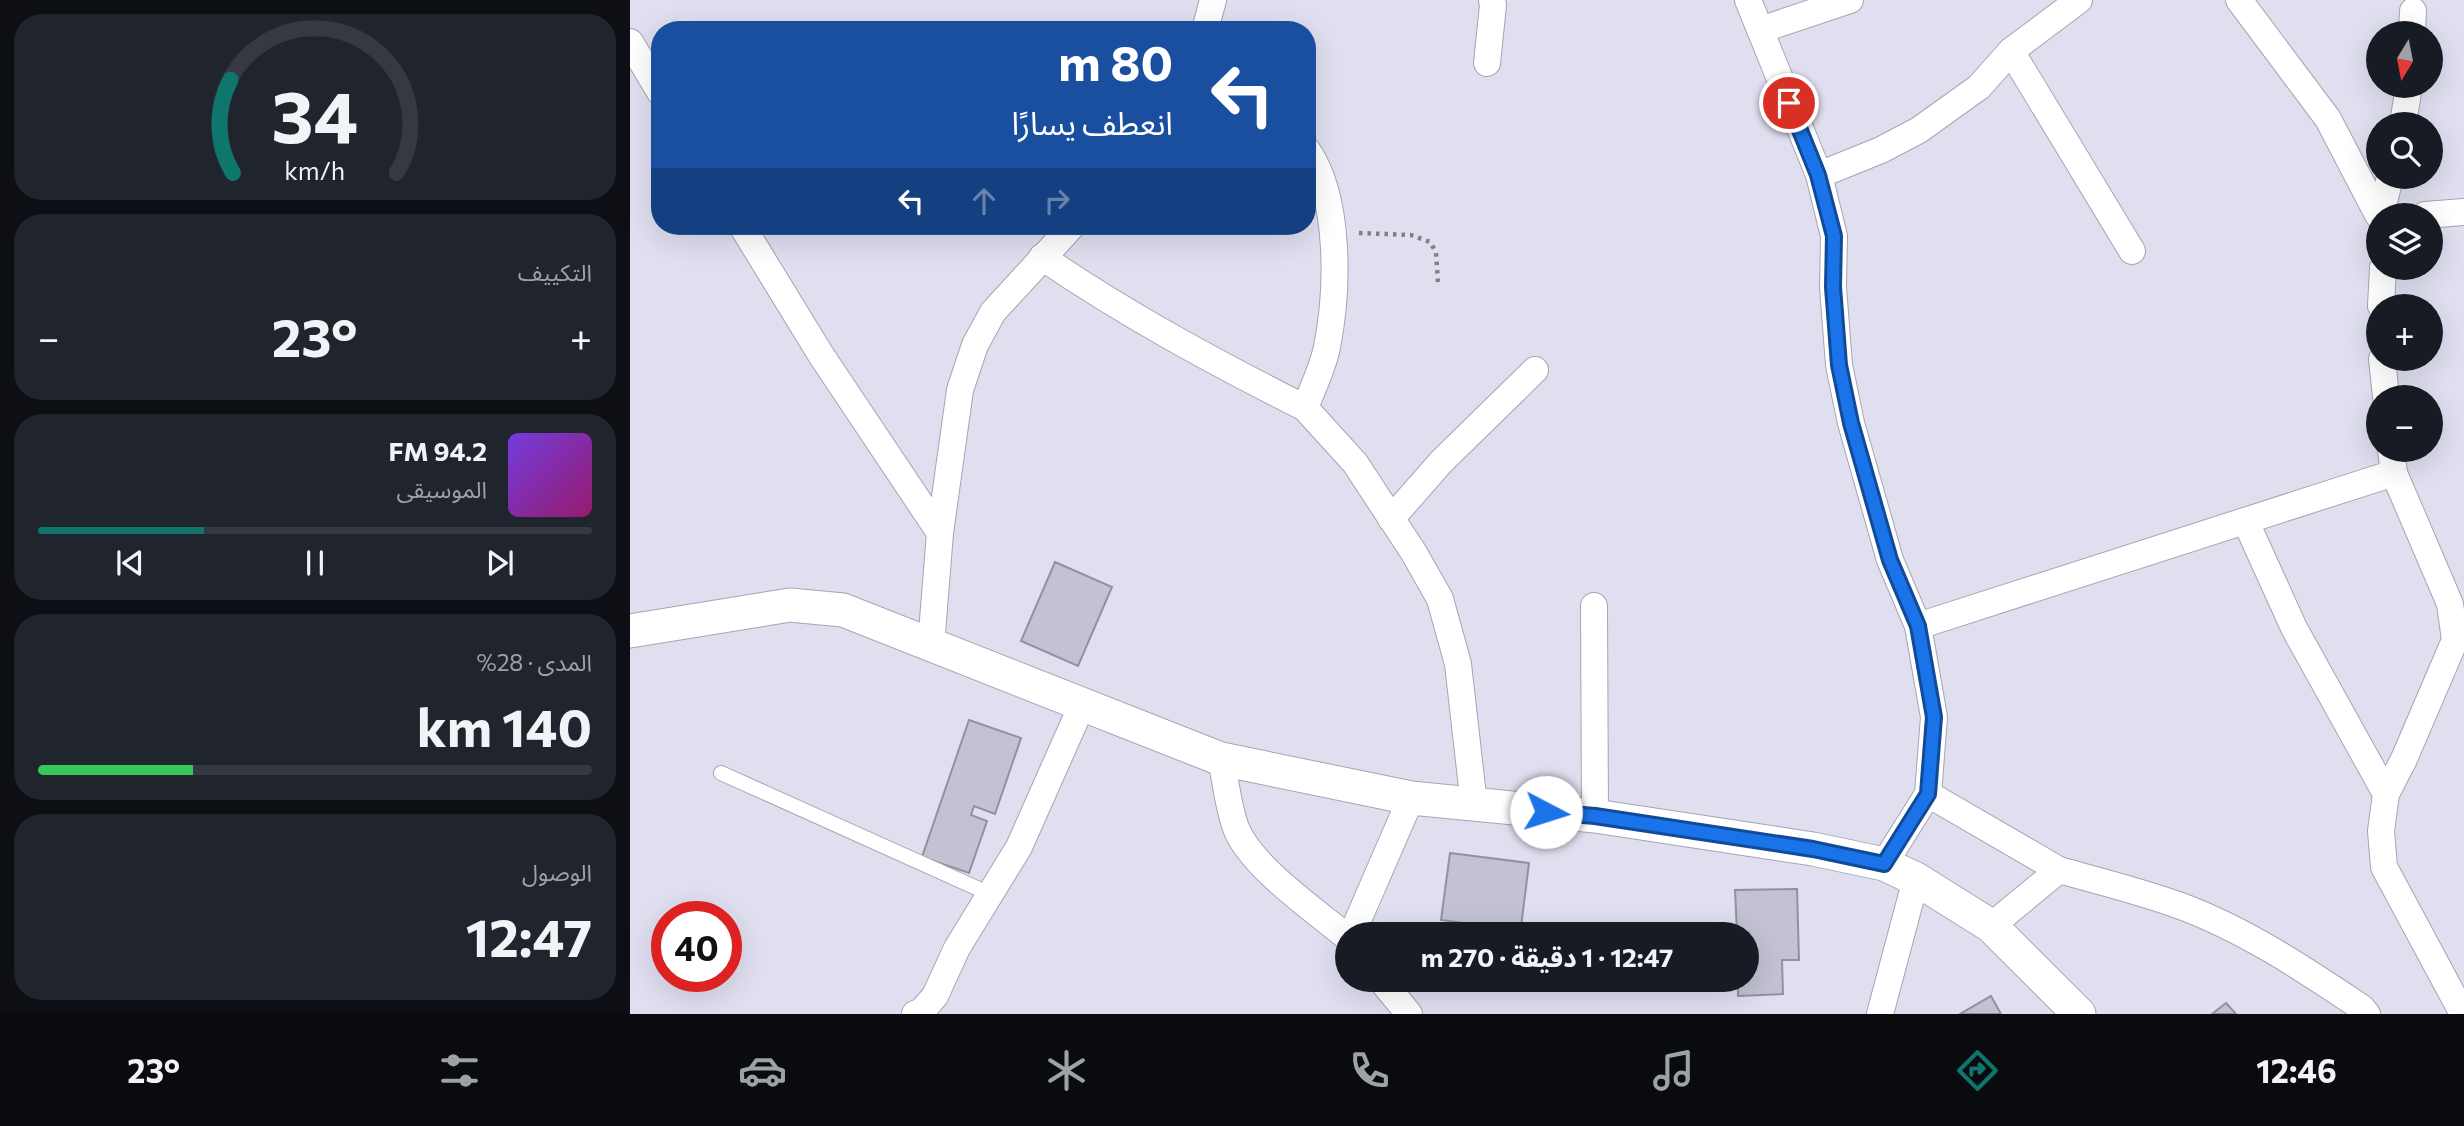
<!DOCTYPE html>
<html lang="ar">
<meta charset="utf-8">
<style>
:root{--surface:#171b24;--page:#20242c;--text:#f1f3f6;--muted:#9ea1a6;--line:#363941;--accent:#0f766e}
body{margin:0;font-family:Commissioner,"Noto Sans Arabic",sans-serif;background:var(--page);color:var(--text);direction:rtl;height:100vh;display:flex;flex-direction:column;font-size:26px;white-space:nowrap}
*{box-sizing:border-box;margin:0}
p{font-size:23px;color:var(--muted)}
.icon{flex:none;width:38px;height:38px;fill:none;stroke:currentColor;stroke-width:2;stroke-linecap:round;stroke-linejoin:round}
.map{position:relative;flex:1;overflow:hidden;direction:ltr}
.drawer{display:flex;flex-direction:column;gap:14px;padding:14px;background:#0d0f14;width:630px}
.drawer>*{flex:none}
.banner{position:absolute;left:21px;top:21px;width:665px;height:214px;border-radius:28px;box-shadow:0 7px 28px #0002;direction:rtl;background:#1a4fa0;color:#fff;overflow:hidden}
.needle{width:46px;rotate:190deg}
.fabs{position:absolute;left:1736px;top:21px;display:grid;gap:14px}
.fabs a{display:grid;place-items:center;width:77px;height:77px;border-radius:50%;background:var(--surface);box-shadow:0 7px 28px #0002;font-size:35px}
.speed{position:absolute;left:21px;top:901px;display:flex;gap:14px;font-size:35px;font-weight:700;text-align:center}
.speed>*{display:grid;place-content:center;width:91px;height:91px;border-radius:50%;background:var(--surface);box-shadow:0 7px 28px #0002;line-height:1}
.speed .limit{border:10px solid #d22;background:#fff;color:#111}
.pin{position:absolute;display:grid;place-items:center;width:60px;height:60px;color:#fff;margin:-30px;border:4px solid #fff;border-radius:50%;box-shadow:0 2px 7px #0007}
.me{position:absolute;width:77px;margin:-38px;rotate:95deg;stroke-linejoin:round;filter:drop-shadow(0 0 5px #0008)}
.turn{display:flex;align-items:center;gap:24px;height:147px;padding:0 28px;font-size:32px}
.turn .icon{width:91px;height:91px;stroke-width:2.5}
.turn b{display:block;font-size:49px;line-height:60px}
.lanes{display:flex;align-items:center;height:66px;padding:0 28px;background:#0003;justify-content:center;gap:35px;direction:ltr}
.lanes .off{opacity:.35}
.big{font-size:52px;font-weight:700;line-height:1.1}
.drawer .tile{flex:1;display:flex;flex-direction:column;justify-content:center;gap:10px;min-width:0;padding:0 24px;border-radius:28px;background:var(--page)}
.drawer .dial{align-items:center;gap:0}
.dial svg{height:182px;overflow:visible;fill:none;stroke:var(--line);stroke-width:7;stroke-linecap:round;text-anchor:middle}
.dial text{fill:var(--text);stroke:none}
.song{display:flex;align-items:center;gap:21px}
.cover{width:84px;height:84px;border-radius:10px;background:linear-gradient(135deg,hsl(260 70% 55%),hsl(320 70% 35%))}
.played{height:7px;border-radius:4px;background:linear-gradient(90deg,var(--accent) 30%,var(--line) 30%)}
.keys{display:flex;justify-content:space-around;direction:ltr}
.heat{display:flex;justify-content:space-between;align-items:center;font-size:38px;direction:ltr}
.charge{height:10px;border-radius:5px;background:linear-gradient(90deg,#34c759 28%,var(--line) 0)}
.trip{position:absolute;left:705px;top:922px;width:424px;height:70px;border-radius:35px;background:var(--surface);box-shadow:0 7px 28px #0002;font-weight:700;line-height:70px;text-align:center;direction:rtl}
.menu{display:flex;height:112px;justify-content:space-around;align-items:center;background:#090b0e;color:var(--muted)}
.menu .icon{width:49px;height:49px}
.menu .selected{color:var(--accent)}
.menu b{font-size:32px;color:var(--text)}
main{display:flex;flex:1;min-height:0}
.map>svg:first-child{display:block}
.building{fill:#c3c2d3;stroke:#9291a1;stroke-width:2}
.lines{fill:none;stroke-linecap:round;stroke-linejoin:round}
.service-casing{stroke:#a5a4b4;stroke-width:16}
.minor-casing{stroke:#a5a4b4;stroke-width:28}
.tertiary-casing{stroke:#a5a4b4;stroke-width:35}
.path{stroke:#807f8b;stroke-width:4.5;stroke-dasharray:3.5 5;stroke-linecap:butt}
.service{stroke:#fff;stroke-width:14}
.minor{stroke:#fff;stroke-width:26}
.tertiary{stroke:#fff;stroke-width:33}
.route-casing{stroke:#114b97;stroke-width:18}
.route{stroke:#1a73e8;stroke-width:12}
</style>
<main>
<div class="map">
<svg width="1834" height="1014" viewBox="0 0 1834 1014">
<rect width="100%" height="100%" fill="#e0dff0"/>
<g class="building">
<polygon points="425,562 482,587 448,666 391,641"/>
<polygon points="339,720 391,738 365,814 344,806 341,815 357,821 339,873 292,857"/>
<polygon points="820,853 899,863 891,927 864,924 864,927 811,920"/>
<polygon points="1167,889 1169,960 1152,960 1153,994 1108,996 1108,980 1116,980 1116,934 1107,934 1105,890"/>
<polygon points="1361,996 1371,1014 1330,1014"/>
<polygon points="1596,1003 1606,1014 1582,1014"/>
</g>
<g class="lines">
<defs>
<polyline id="service" points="91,773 360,894"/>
<g id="minor">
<polyline points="1118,0 1189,175 1204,236 1203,287 1209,365 1221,423 1260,560 1288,626 1304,717 1298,794 1254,864"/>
<polyline points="1609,0 1698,119 1748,215"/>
<polyline points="575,30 583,0"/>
<polyline points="1130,30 1220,0"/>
<polyline points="1782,33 1783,11"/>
<polyline points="0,42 30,92"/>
<polyline points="1381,51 1502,251"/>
<polyline points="857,63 863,5 862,0"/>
<polyline points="1773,124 1779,86"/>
<path d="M677 150C711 199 708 291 697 347 693 368 682 389 675 408L725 463 784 553 810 599 828 664 844 805"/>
<polyline points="1189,175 1251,150 1289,130 1349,87 1381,51 1449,0"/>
<polyline points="1751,215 1760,177"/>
<polyline points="1795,215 1834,212"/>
<polyline points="112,226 191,355 310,533"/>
<path d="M412 257C495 314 584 362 675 408"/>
<polyline points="1751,306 1753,268"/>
<polyline points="1752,359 1756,397"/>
<polyline points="1761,450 1764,473 1820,604 1825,640 1774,759 1756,794 1751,831 1754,867 1833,1014"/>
<polyline points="761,519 811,462 905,370"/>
<polyline points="1616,522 1664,628 1756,794"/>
<polyline points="964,606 965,816"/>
<polyline points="1288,626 1764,473"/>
<polyline points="301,645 310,533 330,390 345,345 363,312 442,226"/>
<path d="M591 759C596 782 598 807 606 828 621 867 686 911 718 938"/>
<polyline points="1298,794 1429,870"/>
<path d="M1361 926 1429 870C1469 881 1509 891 1548 905 1614 929 1674 969 1732 1008L1737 1014"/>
<polyline points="722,934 781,798"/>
<polyline points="751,980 779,1014"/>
<polyline points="285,1014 292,1011 305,996 327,948 389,847 452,705"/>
<polyline points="1250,1014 1286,879"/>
</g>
<polyline id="tertiary" points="0,631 160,605 213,610 591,759 781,798 965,816 1183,849 1254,864 1286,879 1361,926 1449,1014"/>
</defs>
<use href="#service" class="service-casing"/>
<use href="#minor" class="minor-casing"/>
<use href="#tertiary" class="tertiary-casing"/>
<polyline class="path" points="729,233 781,235 800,242 806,252 808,283"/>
<use href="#service" class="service"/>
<use href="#minor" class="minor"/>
<use href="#tertiary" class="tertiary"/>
</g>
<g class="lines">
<defs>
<polyline id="route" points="916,812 965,816 1183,849 1254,864 1298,794 1304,717 1288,626 1260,560 1221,423 1209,365 1203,287 1204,236 1188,175 1159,103"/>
</defs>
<use href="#route" class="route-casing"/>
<use href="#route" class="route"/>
</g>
</svg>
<div class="fabs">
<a><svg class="needle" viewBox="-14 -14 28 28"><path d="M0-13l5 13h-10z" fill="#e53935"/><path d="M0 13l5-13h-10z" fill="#9ea1a6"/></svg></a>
<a><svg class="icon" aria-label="search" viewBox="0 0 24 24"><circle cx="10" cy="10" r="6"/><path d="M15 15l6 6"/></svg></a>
<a><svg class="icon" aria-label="layers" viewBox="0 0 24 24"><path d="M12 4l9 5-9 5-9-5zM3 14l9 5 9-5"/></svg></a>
<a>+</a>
<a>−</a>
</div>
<div class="speed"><div class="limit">40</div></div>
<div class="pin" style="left:1159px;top:103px;background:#d93025"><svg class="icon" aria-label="arrive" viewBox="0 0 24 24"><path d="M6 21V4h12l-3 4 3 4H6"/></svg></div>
<svg class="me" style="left:916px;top:812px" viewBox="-20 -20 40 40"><circle r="19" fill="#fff"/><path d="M0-13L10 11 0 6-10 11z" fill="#1a73e8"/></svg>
<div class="trip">12:47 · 1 دقيقة · 270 m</div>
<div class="banner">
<div class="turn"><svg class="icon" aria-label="left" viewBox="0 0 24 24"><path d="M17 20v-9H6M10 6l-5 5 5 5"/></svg><div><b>80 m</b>انعطف يسارًا</div></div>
<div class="lanes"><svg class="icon" aria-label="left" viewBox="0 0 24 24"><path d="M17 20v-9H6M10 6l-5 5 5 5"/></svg><svg class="icon off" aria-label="ahead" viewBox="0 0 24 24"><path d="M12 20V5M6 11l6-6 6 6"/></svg><svg class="icon off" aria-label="right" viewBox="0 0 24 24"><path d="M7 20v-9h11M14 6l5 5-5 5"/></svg></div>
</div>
</div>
<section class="drawer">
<div class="tile dial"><svg viewBox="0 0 100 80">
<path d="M14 69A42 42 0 1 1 86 69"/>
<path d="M14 69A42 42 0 0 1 13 28" stroke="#0f766e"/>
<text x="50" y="56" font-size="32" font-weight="700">34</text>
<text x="50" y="72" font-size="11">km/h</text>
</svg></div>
<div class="tile"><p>التكييف</p>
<div class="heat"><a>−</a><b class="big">23°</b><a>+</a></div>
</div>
<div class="tile">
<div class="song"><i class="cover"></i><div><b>94.2 FM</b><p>الموسيقى</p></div></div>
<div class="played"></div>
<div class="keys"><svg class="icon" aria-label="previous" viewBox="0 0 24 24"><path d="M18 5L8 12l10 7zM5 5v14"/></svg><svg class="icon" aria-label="pause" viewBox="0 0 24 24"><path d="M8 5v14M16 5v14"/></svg><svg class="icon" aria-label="next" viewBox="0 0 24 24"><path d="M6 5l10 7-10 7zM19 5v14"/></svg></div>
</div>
<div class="tile"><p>المدى · 28%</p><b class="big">140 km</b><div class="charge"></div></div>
<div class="tile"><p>الوصول</p><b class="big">12:47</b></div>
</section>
</main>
<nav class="menu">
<b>12:46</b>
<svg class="icon selected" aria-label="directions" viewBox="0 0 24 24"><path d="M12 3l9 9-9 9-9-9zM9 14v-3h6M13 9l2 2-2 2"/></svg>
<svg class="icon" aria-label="music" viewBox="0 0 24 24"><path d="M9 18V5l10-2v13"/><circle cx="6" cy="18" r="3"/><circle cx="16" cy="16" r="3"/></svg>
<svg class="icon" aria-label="phone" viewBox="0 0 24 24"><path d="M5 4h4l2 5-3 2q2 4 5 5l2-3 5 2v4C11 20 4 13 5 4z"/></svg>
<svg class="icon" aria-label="climate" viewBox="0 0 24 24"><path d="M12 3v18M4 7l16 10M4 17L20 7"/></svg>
<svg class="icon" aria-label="car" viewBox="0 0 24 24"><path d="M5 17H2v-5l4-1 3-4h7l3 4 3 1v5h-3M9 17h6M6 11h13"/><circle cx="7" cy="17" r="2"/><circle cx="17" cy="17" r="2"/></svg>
<svg class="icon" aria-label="filters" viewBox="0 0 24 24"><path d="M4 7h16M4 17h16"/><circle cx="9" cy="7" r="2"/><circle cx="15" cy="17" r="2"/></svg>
<b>23°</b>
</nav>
